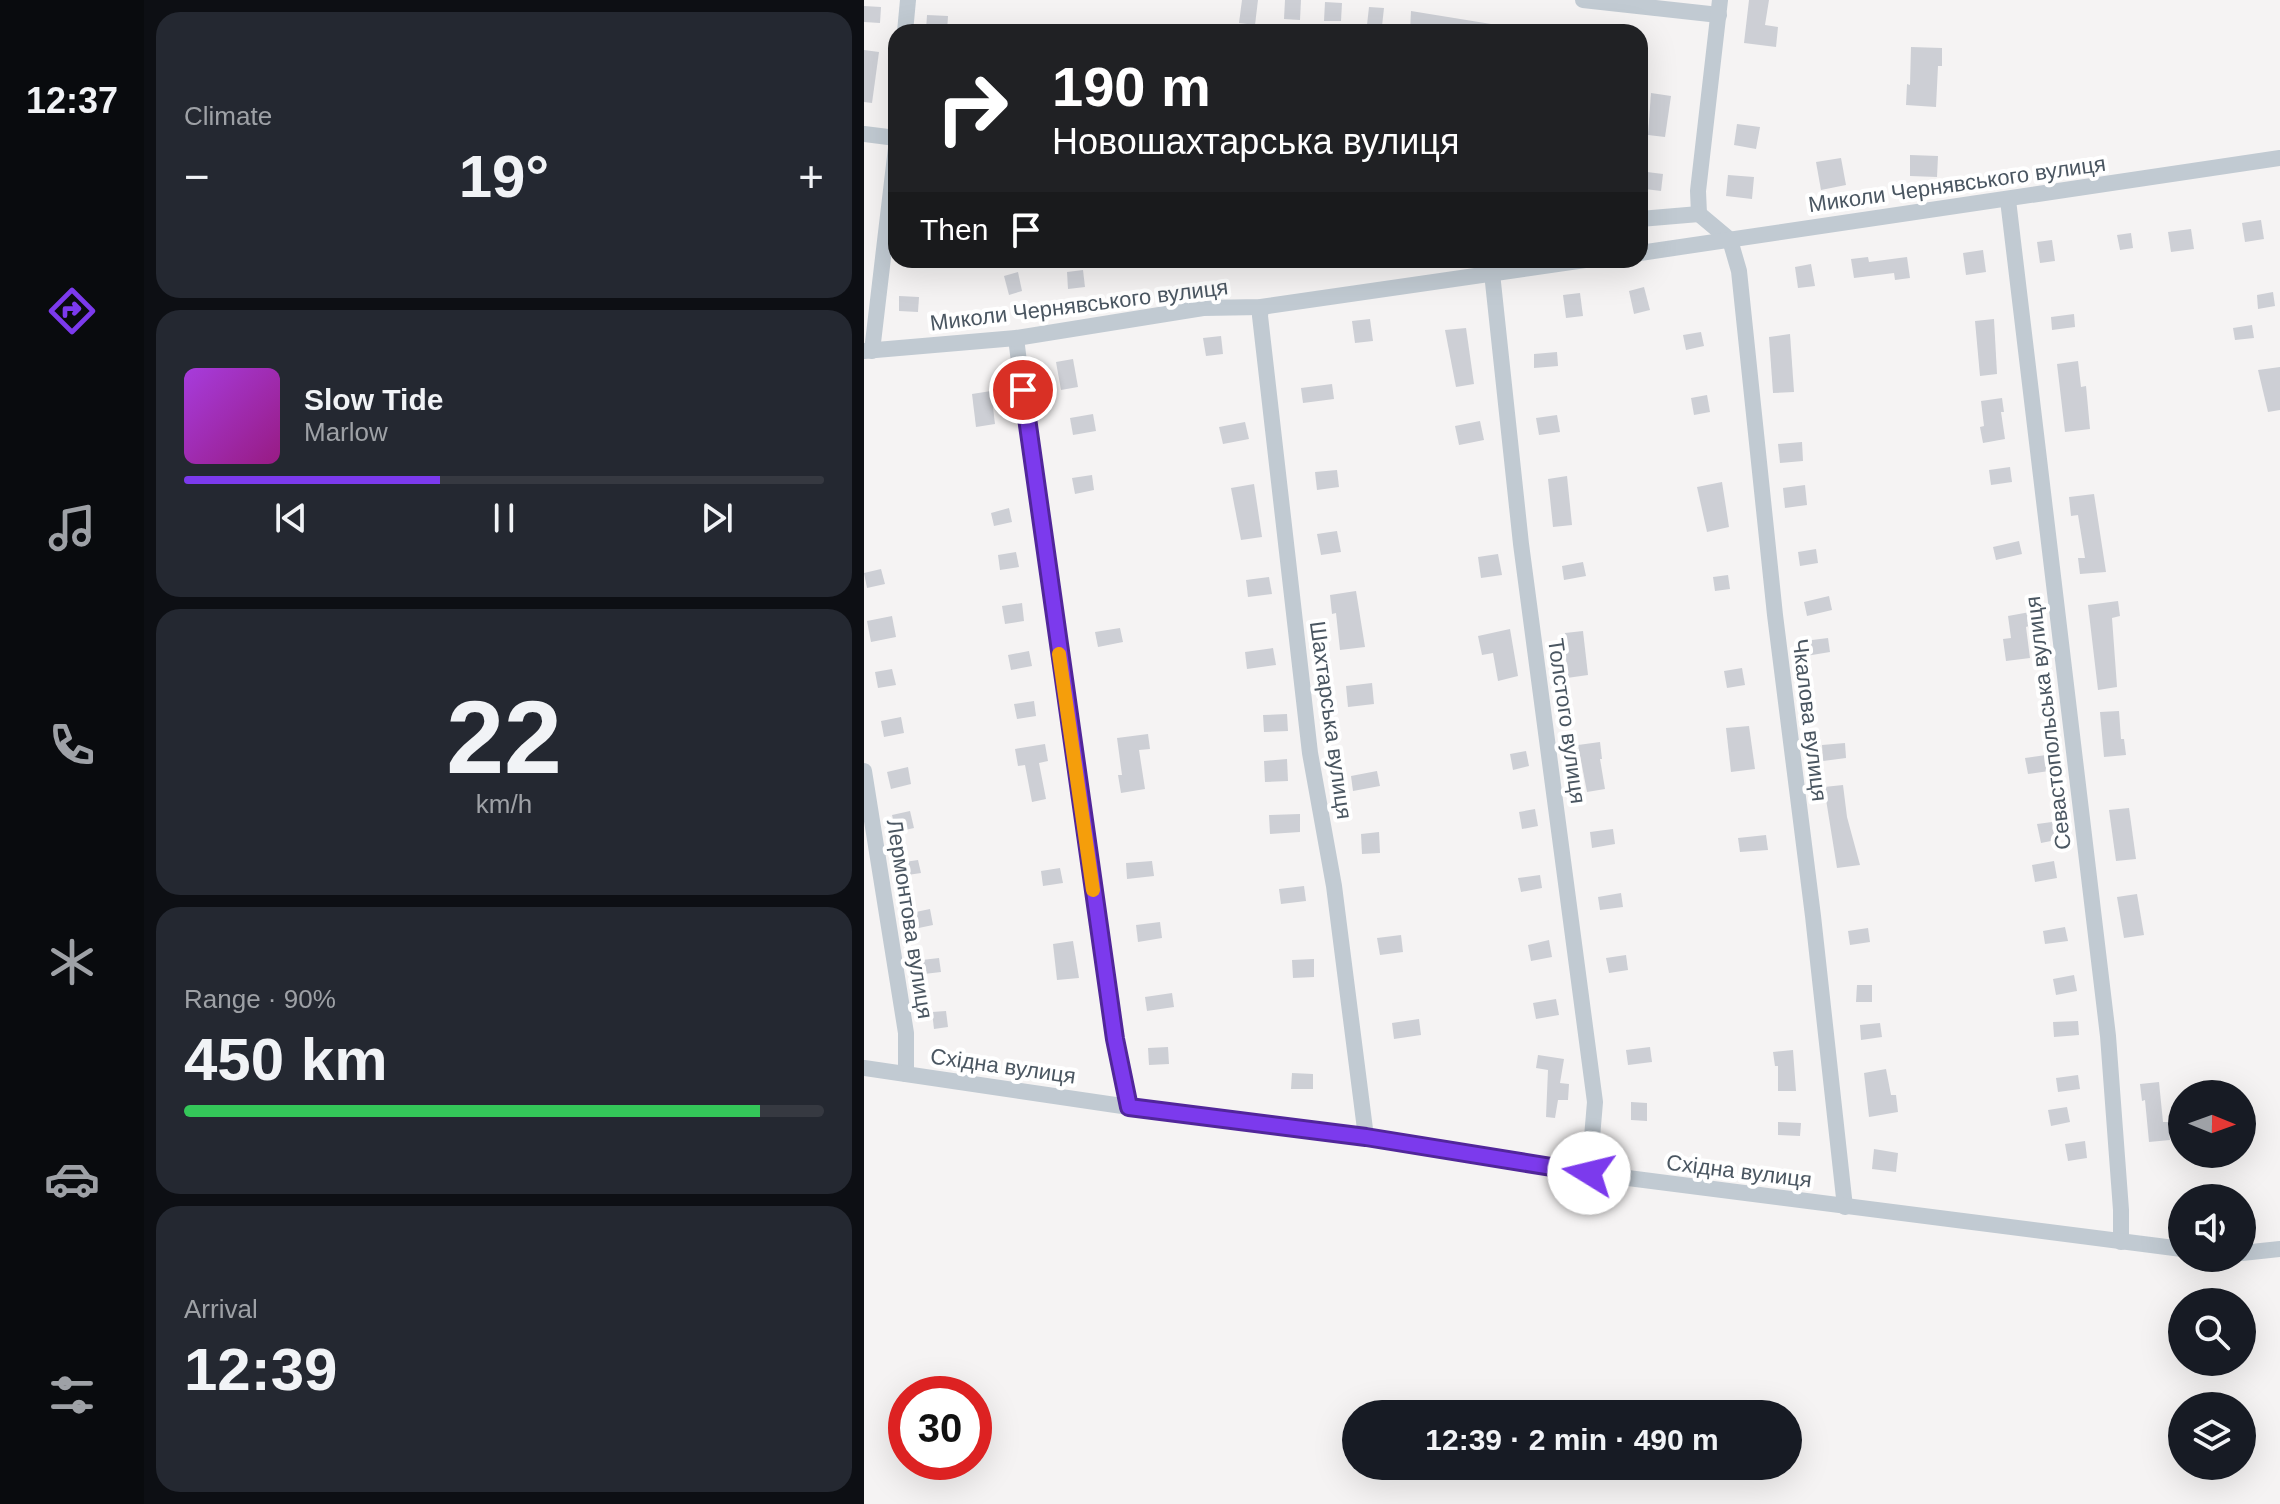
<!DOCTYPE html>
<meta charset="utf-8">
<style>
:root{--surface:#171b24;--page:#242831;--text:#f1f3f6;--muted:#9ea1a6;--line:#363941;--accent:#7c3aed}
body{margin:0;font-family:Helvetica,sans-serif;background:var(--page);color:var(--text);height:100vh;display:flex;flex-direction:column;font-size:30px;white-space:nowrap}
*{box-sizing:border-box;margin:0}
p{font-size:26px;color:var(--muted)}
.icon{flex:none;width:44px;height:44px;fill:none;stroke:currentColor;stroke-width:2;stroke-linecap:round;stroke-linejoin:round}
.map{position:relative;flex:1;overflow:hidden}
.drawer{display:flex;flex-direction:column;gap:12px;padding:12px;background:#0d0f14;width:720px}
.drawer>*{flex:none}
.guide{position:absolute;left:24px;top:24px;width:760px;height:244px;border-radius:24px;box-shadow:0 8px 32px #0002;background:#202124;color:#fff;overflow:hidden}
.needle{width:52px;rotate:91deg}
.controls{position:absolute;left:1304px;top:1080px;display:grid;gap:16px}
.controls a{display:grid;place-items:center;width:88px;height:88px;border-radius:50%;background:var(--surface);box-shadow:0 8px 32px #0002;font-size:40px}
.speed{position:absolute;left:24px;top:1376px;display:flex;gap:16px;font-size:40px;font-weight:700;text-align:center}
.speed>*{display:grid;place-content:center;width:104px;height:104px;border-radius:50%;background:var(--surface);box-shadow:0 8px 32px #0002;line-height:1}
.speed .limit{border:12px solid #d22;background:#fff;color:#111}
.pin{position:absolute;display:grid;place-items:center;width:68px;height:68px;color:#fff;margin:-34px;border:4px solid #fff;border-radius:50%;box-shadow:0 2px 8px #0007}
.me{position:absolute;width:88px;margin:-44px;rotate:279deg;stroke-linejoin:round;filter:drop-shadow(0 0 6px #0008)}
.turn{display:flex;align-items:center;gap:28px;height:168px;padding:0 32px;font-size:36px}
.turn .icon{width:104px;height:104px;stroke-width:2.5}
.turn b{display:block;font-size:56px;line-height:68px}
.then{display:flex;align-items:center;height:76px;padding:0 32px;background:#0003;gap:16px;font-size:30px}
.big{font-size:60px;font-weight:600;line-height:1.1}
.drawer .card{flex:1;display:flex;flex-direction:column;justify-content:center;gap:12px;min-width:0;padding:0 28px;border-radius:24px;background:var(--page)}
.drawer .dial{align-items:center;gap:0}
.dial b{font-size:104px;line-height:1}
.song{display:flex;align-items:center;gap:24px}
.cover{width:96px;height:96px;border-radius:12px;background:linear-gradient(135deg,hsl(280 70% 55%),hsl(310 70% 35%))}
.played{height:8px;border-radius:4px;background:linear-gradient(90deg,var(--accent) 40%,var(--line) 40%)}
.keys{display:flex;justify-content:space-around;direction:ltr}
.heat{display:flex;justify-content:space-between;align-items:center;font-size:44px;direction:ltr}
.charge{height:12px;border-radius:6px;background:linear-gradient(90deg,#34c759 90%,var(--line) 0)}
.trip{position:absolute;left:478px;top:1400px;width:460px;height:80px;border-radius:40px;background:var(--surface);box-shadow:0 8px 32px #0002;font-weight:600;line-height:80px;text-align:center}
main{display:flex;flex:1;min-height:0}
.tab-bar{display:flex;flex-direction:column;width:144px;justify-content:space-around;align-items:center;background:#090b0e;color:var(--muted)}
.tab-bar .icon{width:56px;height:56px}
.tab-bar .on{color:var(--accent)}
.tab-bar b{font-size:36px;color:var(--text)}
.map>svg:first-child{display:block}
.building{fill:#cdcfd5}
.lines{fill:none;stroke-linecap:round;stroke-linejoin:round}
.minor{stroke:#c1cad2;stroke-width:16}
.route-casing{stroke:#51269a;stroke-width:20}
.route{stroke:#7c3aed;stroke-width:14}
.slow{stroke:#f59e0b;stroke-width:14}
.labels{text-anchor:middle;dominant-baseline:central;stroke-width:8;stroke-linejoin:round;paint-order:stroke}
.street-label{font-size:22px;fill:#4a5661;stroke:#fff}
</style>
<main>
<nav class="tab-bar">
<b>12:37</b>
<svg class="icon on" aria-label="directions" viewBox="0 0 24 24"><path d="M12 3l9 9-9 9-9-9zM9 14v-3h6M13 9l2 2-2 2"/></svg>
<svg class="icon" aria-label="music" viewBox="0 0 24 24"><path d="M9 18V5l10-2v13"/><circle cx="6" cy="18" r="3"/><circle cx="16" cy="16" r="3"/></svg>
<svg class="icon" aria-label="phone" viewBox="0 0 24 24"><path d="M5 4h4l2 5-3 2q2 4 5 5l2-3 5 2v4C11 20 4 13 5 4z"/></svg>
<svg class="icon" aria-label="climate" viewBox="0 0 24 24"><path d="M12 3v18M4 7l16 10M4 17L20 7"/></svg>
<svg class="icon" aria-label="car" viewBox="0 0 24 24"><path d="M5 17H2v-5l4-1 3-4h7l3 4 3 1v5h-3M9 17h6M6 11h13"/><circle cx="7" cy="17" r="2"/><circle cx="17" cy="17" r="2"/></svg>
<svg class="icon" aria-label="filters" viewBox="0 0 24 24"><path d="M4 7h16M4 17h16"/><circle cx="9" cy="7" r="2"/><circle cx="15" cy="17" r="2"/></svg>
</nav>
<section class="drawer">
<div class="card"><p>Climate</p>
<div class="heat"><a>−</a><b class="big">19°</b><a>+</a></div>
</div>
<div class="card">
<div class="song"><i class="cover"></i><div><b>Slow Tide</b><p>Marlow</p></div></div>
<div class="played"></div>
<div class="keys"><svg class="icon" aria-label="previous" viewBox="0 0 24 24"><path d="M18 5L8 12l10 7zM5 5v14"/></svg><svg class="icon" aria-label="pause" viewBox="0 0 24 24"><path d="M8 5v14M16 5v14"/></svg><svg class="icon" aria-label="next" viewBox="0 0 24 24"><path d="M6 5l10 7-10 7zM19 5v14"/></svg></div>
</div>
<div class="card dial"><b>22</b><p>km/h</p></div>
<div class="card"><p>Range · 90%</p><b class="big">450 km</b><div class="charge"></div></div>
<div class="card"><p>Arrival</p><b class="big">12:39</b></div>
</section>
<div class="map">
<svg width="1416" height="1504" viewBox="0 0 1416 1504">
<rect width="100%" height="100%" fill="#f5f3f3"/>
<g class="building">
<polygon points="378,0 394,0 391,25 375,23"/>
<polygon points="421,0 437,0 436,20 420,19"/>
<polygon points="885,0 905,0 901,25 914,27 912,47 880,43"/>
<polygon points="461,2 478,3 477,21 460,21"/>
<polygon points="0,6 17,7 16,23 0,22"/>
<polygon points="505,7 520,8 518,26 503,25"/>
<polygon points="547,11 627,24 627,32 546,32"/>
<polygon points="63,15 84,16 83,31 62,30"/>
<polygon points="1047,47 1078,48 1078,66 1074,66 1072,107 1042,105 1043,84 1046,85"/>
<polygon points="0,50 15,52 8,103 0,102"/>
<polygon points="787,93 807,96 801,137 784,135"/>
<polygon points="873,124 896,127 892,149 870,145"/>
<polygon points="1046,155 1074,156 1073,177 1046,176"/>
<polygon points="977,158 982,185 957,190 952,162"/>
<polygon points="783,172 799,174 797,191 781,189"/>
<polygon points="864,175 890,177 888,199 862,196"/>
<polygon points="1397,220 1400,239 1381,242 1378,223"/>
<polygon points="1327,229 1330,249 1307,252 1304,232"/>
<polygon points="1267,233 1269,248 1256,250 1253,235"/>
<polygon points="1188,240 1191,261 1176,263 1173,242"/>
<polygon points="1119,250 1122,272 1102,275 1099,253"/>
<polygon points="1004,257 1005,262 1043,257 1046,278 1031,280 1030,273 990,278 987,259"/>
<polygon points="947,264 951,286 934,288 931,267"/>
<polygon points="219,270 221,287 204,289 203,272"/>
<polygon points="154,272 158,291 145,295 140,276"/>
<polygon points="780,287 786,310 770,314 765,291"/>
<polygon points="1409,292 1411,306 1394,309 1393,295"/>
<polygon points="716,293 719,316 702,318 699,295"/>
<polygon points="35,296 55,297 54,312 35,311"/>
<polygon points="1210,314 1211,327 1188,330 1187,317"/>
<polygon points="506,319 509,341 491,343 488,321"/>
<polygon points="1130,319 1133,374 1116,376 1111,321"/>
<polygon points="1388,325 1390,338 1371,340 1369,328"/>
<polygon points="602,328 610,384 592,387 581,330"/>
<polygon points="837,332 840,346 822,350 819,335"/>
<polygon points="926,334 930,392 909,393 905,337"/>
<polygon points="357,336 359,354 342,356 339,338"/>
<polygon points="693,352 694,366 670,368 670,354"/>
<polygon points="209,359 214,387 197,390 192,362"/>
<polygon points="1214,361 1217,387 1222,386 1226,429 1201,432 1193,364"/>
<polygon points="1416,367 1416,410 1404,412 1394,370"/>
<polygon points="468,384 470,399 439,403 437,388"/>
<polygon points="127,391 131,424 112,427 108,394"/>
<polygon points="843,395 846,412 830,415 827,398"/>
<polygon points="1138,398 1140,412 1137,412 1141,439 1119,443 1116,427 1120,426 1117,401"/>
<polygon points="229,414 232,431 209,435 206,418"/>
<polygon points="693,415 696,432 675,435 672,418"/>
<polygon points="616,421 620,440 595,445 591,426"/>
<polygon points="381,422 385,439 359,444 355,427"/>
<polygon points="938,442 939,461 916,463 914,444"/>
<polygon points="1146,467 1148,482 1127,485 1125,470"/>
<polygon points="473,470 475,487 453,490 451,472"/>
<polygon points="228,475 230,490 211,494 208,478"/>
<polygon points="703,476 708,525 689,527 684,479"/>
<polygon points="858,482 865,527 843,532 833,487"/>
<polygon points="390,484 398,537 377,540 367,488"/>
<polygon points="941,485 943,505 921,508 919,488"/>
<polygon points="1230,494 1242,572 1216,574 1214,558 1221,558 1214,515 1207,516 1205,497"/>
<polygon points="145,508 148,522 130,526 127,513"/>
<polygon points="473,531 477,552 457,555 453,534"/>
<polygon points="1155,541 1158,554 1132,560 1129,547"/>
<polygon points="952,549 954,563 936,566 934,552"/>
<polygon points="152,552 155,567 136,570 134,555"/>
<polygon points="634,554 638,575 617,578 614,557"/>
<polygon points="719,562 722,576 700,580 698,566"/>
<polygon points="17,569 21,584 3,588 0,573"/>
<polygon points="864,575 866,589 851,591 849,577"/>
<polygon points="405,577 408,594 384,597 382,580"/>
<polygon points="492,591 501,647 476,650 472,613 468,614 466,595"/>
<polygon points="965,596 968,610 943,616 940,602"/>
<polygon points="1254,601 1256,616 1248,618 1253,687 1234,690 1224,605"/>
<polygon points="158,603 160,621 141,624 138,606"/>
<polygon points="1166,612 1168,625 1162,627 1166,658 1142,661 1139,639 1147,638 1144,616"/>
<polygon points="28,616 32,637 7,642 3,621"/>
<polygon points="256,628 259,642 234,647 231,632"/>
<polygon points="646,629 654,676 634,681 629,653 618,655 614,636"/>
<polygon points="719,631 724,675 703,678 701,633"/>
<polygon points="964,638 966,652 942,656 940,641"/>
<polygon points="409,648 412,665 383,669 381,652"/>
<polygon points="165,651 168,666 147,670 144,655"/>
<polygon points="878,668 881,685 863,688 860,671"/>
<polygon points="28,669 32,685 14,688 11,672"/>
<polygon points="508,683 510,704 484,707 482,686"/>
<polygon points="170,701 172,716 153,719 150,704"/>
<polygon points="1255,711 1257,739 1260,739 1262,755 1240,757 1236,712"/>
<polygon points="423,714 424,731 400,732 399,715"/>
<polygon points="37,717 40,733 20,737 17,721"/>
<polygon points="885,726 891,769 867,772 862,728"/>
<polygon points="284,734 286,749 275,750 281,789 257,793 254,775 258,775 253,738"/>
<polygon points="736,742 738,759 736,759 741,789 723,792 714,745"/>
<polygon points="981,743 982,758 959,761 958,745"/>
<polygon points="181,744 184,761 175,763 182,799 168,802 161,765 154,766 151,749"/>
<polygon points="662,751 665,766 649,770 646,754"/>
<polygon points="1182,755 1185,771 1164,774 1161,758"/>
<polygon points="423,759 424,781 401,782 400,761"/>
<polygon points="44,767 47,784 27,789 23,772"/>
<polygon points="513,771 516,786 489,791 487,776"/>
<polygon points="979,785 983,817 996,865 973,868 960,787"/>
<polygon points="1265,808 1272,859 1252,861 1245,810"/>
<polygon points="671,809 674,826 658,829 655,812"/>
<polygon points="46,811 50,828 32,832 28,815"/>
<polygon points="436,814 436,832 406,834 405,815"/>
<polygon points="1188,822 1192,840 1177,843 1173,824"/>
<polygon points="749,829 751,844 728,848 726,832"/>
<polygon points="515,832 516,853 498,854 497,834"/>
<polygon points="902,835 904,850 876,852 874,838"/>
<polygon points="54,860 57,873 37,876 34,863"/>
<polygon points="288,861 290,876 263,879 262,863"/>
<polygon points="1190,861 1193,878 1171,882 1168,865"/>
<polygon points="196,868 199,883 179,886 177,871"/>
<polygon points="676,875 678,888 657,892 654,878"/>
<polygon points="440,886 442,901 417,904 415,889"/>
<polygon points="757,893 759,907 736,910 734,897"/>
<polygon points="1273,894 1280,935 1260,938 1253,897"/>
<polygon points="66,909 69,925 50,929 47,913"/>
<polygon points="296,922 298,938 274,942 272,925"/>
<polygon points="1201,927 1204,941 1181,944 1179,931"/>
<polygon points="1004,928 1006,942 986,945 984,931"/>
<polygon points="537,935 539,952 516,955 513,938"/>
<polygon points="685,940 688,957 667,961 664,945"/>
<polygon points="209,941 215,978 193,980 189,944"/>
<polygon points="762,955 764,970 745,973 742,958"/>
<polygon points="75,958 77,972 60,974 58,960"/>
<polygon points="450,959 450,977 429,978 428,960"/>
<polygon points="1210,975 1213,991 1192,995 1189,979"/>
<polygon points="993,985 1008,985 1008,1002 992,1002"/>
<polygon points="308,993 310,1007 283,1011 281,997"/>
<polygon points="692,999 695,1015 672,1019 669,1003"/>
<polygon points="82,1011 84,1027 70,1029 68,1012"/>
<polygon points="555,1019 557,1035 530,1039 528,1023"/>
<polygon points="1214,1021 1215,1035 1190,1037 1189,1022"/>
<polygon points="1016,1023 1018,1037 997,1040 996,1025"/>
<polygon points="304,1047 305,1064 285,1065 284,1048"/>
<polygon points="786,1047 788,1062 764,1065 762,1050"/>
<polygon points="929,1050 932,1091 914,1091 914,1066 911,1066 909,1052"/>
<polygon points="674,1055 700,1059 696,1083 705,1084 704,1100 694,1100 691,1118 682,1117 684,1070 672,1068"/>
<polygon points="1022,1069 1027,1095 1032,1095 1034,1112 1005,1117 1000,1073"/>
<polygon points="428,1073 449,1074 449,1089 427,1089"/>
<polygon points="1214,1075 1216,1089 1194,1092 1192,1078"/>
<polygon points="1295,1082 1299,1122 1304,1122 1306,1140 1285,1142 1281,1100 1278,1101 1276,1084"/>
<polygon points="767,1102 783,1103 783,1121 767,1120"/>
<polygon points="1203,1107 1206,1122 1187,1126 1184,1110"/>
<polygon points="914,1122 937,1123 936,1136 914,1135"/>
<polygon points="1221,1141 1223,1158 1204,1161 1201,1144"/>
<polygon points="1010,1149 1034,1153 1032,1172 1008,1169"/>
</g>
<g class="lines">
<g class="minor">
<polyline points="719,0 855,15"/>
<polyline points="41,32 44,0"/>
<polyline points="0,134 32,138"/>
<polyline points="1144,200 1244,1036 1257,1210 1257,1242"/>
<polyline points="835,214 866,240 875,271 911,615 949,916 981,1207"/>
<polyline points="835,214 834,191 856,0"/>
<polyline points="776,219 835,214"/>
<polyline points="776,253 1416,158"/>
<polyline points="628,273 657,544 731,1102 725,1173"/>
<polyline points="397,307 396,316 446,753 470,886 502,1137"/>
<polyline points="152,338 165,442 251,1039 265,1107"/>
<polyline points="0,351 152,338 339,308 397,307 721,260"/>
<polyline points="8,351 32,148"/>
<polyline points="0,771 42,1033 42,1074"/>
<polyline points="0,1068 265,1107 502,1137 725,1173 1318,1249"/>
<polyline points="1378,1253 1416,1249"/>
</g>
</g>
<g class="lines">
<defs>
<polyline id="route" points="159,390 251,1039 265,1107 502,1137 725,1173"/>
</defs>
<use href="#route" class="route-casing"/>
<use href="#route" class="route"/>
<polyline class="slow" points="195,654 229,890"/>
</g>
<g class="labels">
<g class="street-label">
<text transform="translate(1093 184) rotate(-8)">Миколи Чернявського вулиця</text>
<text transform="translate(215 305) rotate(-7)">Миколи Чернявського вулиця</text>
<text transform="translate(467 720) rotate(82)">Шахтарська вулиця</text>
<text transform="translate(946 720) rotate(83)">Чкалова вулиця</text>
<text transform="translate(703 721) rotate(82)">Толстого вулиця</text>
<text transform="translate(1184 723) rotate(-97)">Севастопольська вулиця</text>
<text transform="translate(46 919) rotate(81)">Лермонтова вулиця</text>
<text transform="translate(139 1066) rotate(8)">Східна вулиця</text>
<text transform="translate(875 1171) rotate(7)">Східна вулиця</text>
</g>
</g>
</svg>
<div class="controls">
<a><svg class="needle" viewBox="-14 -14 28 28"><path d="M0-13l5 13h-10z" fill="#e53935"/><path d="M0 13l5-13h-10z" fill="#9ea1a6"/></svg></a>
<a><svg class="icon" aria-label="sound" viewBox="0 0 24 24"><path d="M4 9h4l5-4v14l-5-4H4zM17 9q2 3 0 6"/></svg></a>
<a><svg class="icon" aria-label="search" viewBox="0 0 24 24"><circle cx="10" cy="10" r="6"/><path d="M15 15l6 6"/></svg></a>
<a><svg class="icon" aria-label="layers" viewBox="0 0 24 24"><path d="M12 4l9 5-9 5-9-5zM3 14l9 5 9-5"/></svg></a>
</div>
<div class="speed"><div class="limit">30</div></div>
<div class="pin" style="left:159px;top:390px;background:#d93025"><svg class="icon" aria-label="arrive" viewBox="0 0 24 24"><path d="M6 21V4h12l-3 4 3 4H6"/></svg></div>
<svg class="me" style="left:725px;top:1173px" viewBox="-20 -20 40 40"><circle r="19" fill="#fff"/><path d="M0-13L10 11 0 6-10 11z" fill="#7c3aed"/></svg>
<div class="trip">12:39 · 2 min · 490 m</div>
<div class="guide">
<div class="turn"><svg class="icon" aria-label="right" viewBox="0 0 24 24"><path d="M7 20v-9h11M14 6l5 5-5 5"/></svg><div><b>190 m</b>Новошахтарська вулиця</div></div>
<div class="then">Then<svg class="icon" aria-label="arrive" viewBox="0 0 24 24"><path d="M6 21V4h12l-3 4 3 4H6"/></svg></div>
</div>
</div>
</main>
